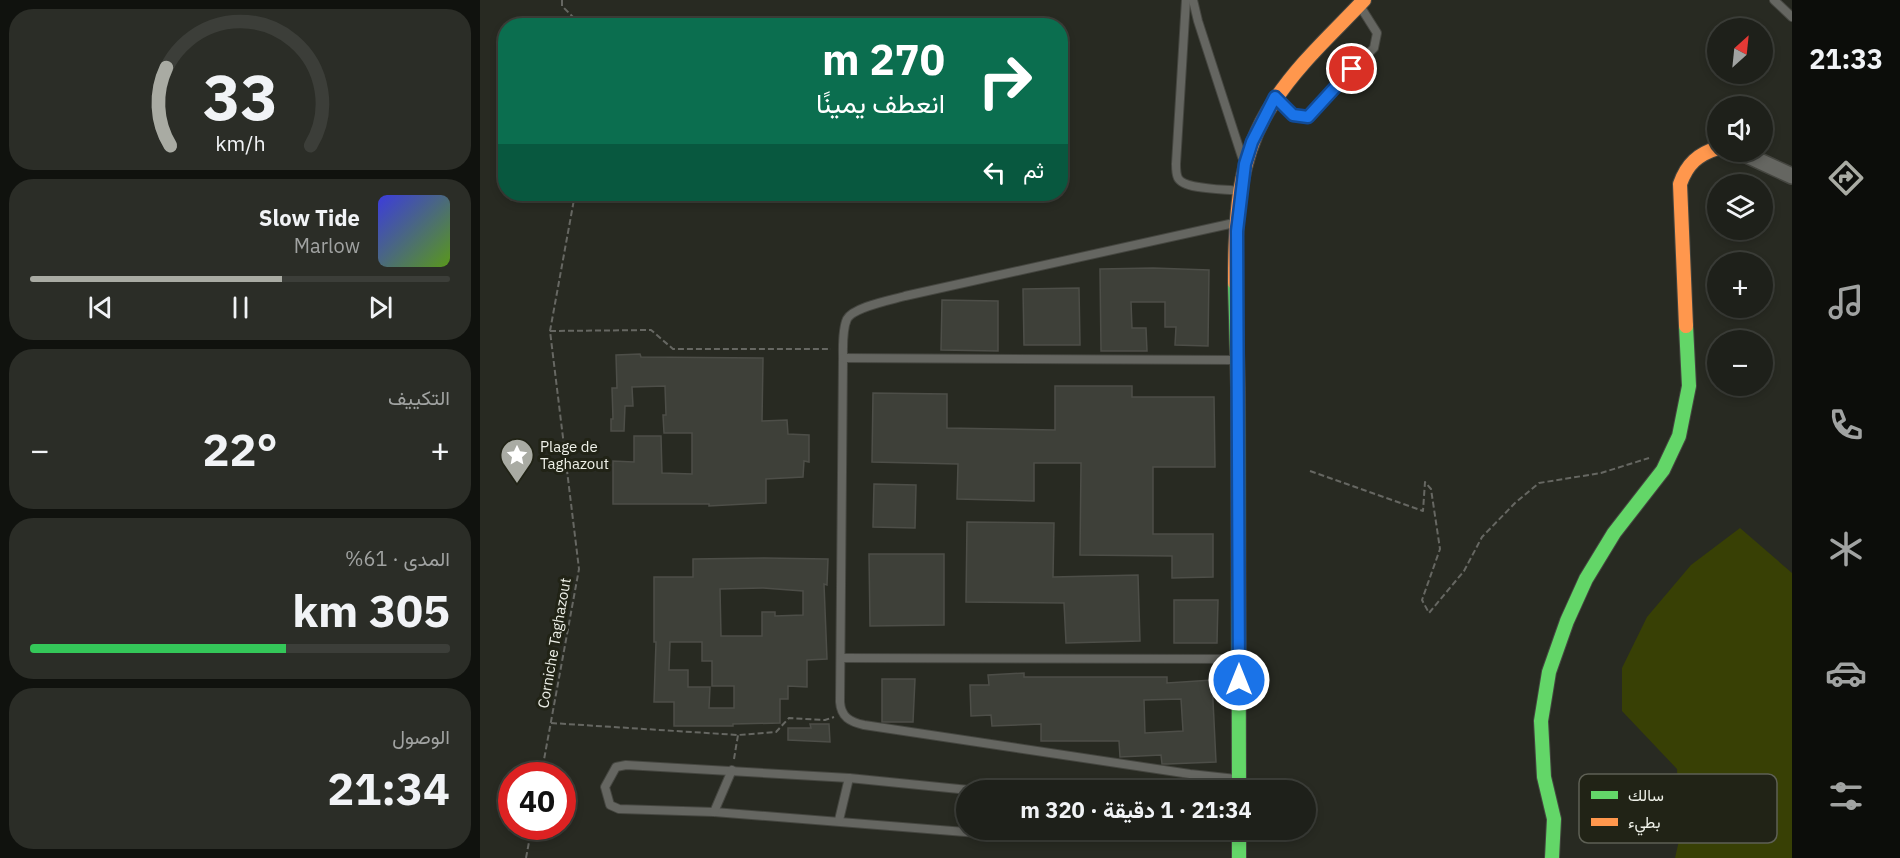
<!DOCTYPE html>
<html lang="ar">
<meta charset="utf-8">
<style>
:root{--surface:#1e201a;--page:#2b2d27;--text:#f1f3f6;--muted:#a1a3a2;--line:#3c3e39;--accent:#a9aba3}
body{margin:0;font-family:"IBM Plex Sans",Vazirmatn,sans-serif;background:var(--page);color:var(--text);direction:rtl;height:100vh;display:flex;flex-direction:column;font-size:22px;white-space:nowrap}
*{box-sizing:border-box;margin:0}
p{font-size:20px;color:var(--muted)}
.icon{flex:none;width:33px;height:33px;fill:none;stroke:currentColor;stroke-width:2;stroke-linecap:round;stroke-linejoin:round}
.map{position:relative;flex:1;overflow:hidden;direction:ltr}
.sheet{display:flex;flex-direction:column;gap:9px;padding:9px;background:#10120e;width:480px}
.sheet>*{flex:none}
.banner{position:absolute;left:18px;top:18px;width:570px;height:183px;border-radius:24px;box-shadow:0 3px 9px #0003,0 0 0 2px var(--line);direction:rtl;background:#0b6e4f;color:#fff;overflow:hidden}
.needle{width:39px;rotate:27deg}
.tools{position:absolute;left:1227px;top:18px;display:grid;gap:12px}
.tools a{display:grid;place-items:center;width:66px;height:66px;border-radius:50%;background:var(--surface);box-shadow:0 3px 9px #0003,0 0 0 2px var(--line);font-size:30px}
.speed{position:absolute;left:18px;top:762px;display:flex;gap:12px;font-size:30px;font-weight:700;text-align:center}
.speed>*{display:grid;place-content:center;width:78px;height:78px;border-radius:50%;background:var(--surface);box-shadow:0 3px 9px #0003,0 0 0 2px var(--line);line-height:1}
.speed .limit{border:9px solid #d22;background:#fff;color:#111}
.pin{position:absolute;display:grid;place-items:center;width:51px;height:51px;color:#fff;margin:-26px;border:3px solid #fff;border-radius:50%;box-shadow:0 2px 6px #0007}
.me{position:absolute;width:66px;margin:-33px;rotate:0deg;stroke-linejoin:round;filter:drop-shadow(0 0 4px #0008)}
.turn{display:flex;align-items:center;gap:21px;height:126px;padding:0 24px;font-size:27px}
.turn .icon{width:78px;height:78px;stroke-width:2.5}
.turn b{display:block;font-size:42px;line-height:51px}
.then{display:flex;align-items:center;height:57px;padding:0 24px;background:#0003;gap:12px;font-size:22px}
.big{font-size:45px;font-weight:700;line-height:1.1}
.sheet .widget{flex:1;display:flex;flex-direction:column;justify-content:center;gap:9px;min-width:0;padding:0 21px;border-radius:24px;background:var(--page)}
.sheet .dial{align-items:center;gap:0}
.dial svg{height:156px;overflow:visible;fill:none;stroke:var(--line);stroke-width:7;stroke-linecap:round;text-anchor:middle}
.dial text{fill:var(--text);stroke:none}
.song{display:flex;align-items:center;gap:18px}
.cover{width:72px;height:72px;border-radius:9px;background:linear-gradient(135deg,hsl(240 70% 55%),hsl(90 70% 35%))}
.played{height:6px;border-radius:3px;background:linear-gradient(90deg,var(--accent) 60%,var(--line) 60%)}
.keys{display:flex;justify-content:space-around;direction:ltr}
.heat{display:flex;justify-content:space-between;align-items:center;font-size:33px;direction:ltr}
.charge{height:9px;border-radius:4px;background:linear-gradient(90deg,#34c759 61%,var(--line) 0)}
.trip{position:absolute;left:476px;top:780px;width:360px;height:60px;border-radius:30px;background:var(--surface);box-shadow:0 3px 9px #0003,0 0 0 2px var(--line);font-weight:700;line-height:60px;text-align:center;direction:rtl}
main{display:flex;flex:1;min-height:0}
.tab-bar{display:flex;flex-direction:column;width:108px;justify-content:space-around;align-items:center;background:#0c0d0a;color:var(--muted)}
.tab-bar .icon{width:42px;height:42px}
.tab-bar .selected{color:var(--accent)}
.tab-bar b{font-size:27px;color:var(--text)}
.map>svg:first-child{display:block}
.green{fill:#384005}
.building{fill:#3e4039;stroke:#4d4e48;stroke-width:1.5;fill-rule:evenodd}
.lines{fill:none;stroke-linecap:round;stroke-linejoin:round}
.lane-casing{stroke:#454640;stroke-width:10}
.street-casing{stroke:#454640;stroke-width:18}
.fast-casing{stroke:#454640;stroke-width:16}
.slow-casing{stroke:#454640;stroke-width:16}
.path{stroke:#666762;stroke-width:2;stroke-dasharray:6 3;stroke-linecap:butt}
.lane{stroke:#656661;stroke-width:8}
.street{stroke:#656661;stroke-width:15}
.fast{stroke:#63d668;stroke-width:14}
.slow{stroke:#ff974d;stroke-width:14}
.route-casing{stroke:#114b97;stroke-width:15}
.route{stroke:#1a73e8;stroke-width:10}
.labels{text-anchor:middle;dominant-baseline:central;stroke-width:6;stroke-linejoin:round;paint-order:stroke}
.poi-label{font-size:15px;fill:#eef0e8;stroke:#212316;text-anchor:start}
.street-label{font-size:15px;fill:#eef0e8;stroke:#212316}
.key{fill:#212316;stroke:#5e6055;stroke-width:1.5}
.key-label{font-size:16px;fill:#eef0e8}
</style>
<main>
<nav class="tab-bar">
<b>21:33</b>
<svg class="icon selected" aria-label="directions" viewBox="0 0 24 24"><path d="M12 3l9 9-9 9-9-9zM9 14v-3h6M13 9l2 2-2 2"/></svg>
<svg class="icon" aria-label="music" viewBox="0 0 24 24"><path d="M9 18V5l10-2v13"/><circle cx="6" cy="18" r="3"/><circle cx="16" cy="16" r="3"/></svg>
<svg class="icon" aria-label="phone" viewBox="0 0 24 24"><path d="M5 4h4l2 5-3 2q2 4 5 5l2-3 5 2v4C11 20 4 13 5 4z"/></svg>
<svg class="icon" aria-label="climate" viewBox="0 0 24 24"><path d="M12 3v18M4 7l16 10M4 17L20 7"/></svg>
<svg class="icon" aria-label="car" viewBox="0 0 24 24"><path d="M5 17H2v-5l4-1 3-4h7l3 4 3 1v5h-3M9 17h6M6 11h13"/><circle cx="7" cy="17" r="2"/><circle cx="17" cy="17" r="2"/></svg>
<svg class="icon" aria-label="filters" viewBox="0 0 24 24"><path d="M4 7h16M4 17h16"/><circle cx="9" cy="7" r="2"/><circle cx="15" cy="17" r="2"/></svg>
</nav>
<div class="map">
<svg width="1312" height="858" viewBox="0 0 1312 858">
<rect width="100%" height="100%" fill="#282a22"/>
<polygon class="green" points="1260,528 1312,573 1312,858 1195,858 1200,836 1197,769 1142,711 1142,668 1167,617 1211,565"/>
<g class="building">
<polygon points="673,268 729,270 728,346 695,345 696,327 685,327 685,302 651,302 652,328 666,328 667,351 621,351 620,269"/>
<polygon points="599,288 600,345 544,345 543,289"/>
<polygon points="462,300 518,301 518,351 461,350"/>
<polygon points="160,354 161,357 283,358 282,421 307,420 308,434 329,435 329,462 324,461 323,477 286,479 286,503 229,506 229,504 133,504 133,461 154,462 154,436 181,436 182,473 212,474 212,433 184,433 183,415 186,415 185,386 152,387 153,406 145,406 144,431 131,431 131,419 133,419 132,388 137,388 136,355"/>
<polygon points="575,386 652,386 652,397 734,397 735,467 673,467 673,534 733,534 733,577 692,578 692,556 600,555 601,463 554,463 554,501 477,499 478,464 392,462 393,393 467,394 467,428 575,430"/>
<polygon points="394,484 436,485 435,528 393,527"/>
<polygon points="487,522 574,523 573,577 658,575 660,641 586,643 584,603 486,602"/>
<polygon points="389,554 464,554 464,625 390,626"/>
<path d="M284 558 348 559 347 585 344 584 347 659 327 660V687L308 686V699H300V723L253 724V726H194V702H174L176 642H174V577H213V559ZM283 588 323 591V615L295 616V612H282V636H241L240 589ZM190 642H222V661H232V686H254V708H229L230 687H208V670H189Z"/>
<polygon points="694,600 738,600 737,643 694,643"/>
<path d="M544 673V677H687V683L732 680 736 762 687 764H682L681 755 640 757 639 741H561V724L512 726 511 715 491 716 490 685H509L508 675ZM701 699 703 731 665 733 664 700Z"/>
<polygon points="402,679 435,679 433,722 402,722"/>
<polygon points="330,724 349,724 350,742 308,740 308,728 331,728"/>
</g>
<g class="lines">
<defs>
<g id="lane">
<path d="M706 0 696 164C696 168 696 174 698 178 704 190 746 189 759 191"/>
<polyline points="713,0 718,21 762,157"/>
<polyline points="1294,0 1312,17"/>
<polyline points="798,101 813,115 828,117 857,84 894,48 897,33 880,6"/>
<path d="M754 223 425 296C411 300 373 307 367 319 362 330 363 347 363 358L360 702C361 717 370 722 384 725L710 774 756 779"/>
<polyline points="363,358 754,360"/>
<polyline points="362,658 757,659"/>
<polyline points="489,790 369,778 146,765 136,767 125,787 130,805 139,809 234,812 535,836 545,830"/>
<polyline points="234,812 252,770"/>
<polyline points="359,820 369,778"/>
</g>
<polyline id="street" points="1260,152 1312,176"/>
<g id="fast">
<polyline points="755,283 758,388 759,790"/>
<polyline points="759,830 759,858"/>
<polyline points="1072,858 1074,819 1064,777 1061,721 1069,672 1087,621 1106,579 1134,533 1183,470 1199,436 1209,386 1206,326"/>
</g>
<g id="slow">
<path d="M755 283C755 221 757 156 793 103 818 64 853 33 884 0"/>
<path d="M1206 326 1200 184C1207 164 1218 154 1238 148"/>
</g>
</defs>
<use href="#lane" class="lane-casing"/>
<use href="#street" class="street-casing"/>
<use href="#fast" class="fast-casing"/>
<use href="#slow" class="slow-casing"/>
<g class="path">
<polyline points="82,0 82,6 102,26"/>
<polyline points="70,331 171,330 193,349 351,349"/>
<polyline points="830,471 943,511 945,482 951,489 960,549 942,600 949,613 984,571 1002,537 1035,503 1059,483 1121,473 1169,458"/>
<polyline points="71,723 258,735 296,732 309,718 345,720 354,717"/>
<polyline points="254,759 258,735"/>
<polyline points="61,776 99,569 70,331 95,194"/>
<polyline points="46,858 52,826"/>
</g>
<use href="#lane" class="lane"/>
<use href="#street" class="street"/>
<use href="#fast" class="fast"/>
<use href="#slow" class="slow"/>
</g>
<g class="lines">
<defs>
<polyline id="route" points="759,680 757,231 765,164 772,142 795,97 813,115 828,117 872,69"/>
</defs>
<use href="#route" class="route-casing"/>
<use href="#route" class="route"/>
</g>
<defs>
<symbol id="sight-pin" viewBox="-11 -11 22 30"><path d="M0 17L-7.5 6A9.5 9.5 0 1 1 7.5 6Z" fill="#a9aba3" stroke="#212316"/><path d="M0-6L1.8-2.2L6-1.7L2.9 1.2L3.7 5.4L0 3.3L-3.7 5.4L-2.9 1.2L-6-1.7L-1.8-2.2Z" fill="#fff"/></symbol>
</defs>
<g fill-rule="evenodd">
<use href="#sight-pin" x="18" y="436" width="38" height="52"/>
</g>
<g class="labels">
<g class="poi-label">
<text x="60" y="446">Plage de<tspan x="60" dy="17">Taghazout</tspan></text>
</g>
<g class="street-label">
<text transform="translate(74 643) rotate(-80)">Corniche Taghazout</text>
</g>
</g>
<rect x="1099" y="774" width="198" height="69" rx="9" class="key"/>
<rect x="1111" y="791" width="27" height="8" fill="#63d668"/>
<rect x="1111" y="818" width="27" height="8" fill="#ff974d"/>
<g class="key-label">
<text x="1148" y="801">سالك</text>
<text x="1148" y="828">بطيء</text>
</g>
</svg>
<div class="tools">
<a><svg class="needle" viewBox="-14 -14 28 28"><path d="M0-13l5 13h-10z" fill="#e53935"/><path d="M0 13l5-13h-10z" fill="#a1a3a2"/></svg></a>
<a><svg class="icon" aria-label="sound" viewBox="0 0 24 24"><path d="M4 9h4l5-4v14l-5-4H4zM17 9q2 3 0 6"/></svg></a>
<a><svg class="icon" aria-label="layers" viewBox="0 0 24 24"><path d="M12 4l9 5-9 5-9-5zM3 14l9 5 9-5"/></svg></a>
<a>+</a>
<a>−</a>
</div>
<div class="speed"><div class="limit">40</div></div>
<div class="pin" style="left:872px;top:69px;background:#d93025"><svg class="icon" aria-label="arrive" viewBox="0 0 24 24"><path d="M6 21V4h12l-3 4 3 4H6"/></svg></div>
<svg class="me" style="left:759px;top:680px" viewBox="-20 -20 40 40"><circle r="17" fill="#1a73e8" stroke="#fff" stroke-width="3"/><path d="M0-11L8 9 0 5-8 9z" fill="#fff"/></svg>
<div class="trip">21:34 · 1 دقيقة · 320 m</div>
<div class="banner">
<div class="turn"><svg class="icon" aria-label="right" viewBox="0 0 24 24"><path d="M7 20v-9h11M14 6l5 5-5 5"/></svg><div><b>270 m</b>انعطف يمينًا</div></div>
<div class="then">ثم<svg class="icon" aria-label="left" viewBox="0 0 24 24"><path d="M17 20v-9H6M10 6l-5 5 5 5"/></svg></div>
</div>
</div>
<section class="sheet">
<div class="widget dial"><svg viewBox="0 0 100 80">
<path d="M14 69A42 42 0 1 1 86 69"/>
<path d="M14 69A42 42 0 0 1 12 29" stroke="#a9aba3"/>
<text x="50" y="56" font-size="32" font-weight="700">33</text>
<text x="50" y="72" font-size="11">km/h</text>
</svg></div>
<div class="widget">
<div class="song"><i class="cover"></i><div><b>Slow Tide</b><p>Marlow</p></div></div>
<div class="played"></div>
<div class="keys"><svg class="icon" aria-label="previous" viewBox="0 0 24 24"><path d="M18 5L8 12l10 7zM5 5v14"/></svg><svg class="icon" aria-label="pause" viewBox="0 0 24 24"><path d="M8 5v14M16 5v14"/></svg><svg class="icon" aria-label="next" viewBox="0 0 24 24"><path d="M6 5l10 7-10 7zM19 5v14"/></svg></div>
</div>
<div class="widget"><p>التكييف</p>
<div class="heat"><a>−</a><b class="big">22°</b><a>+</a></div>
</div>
<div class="widget"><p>المدى · 61%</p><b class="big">305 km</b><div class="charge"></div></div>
<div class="widget"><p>الوصول</p><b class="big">21:34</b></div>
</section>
</main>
